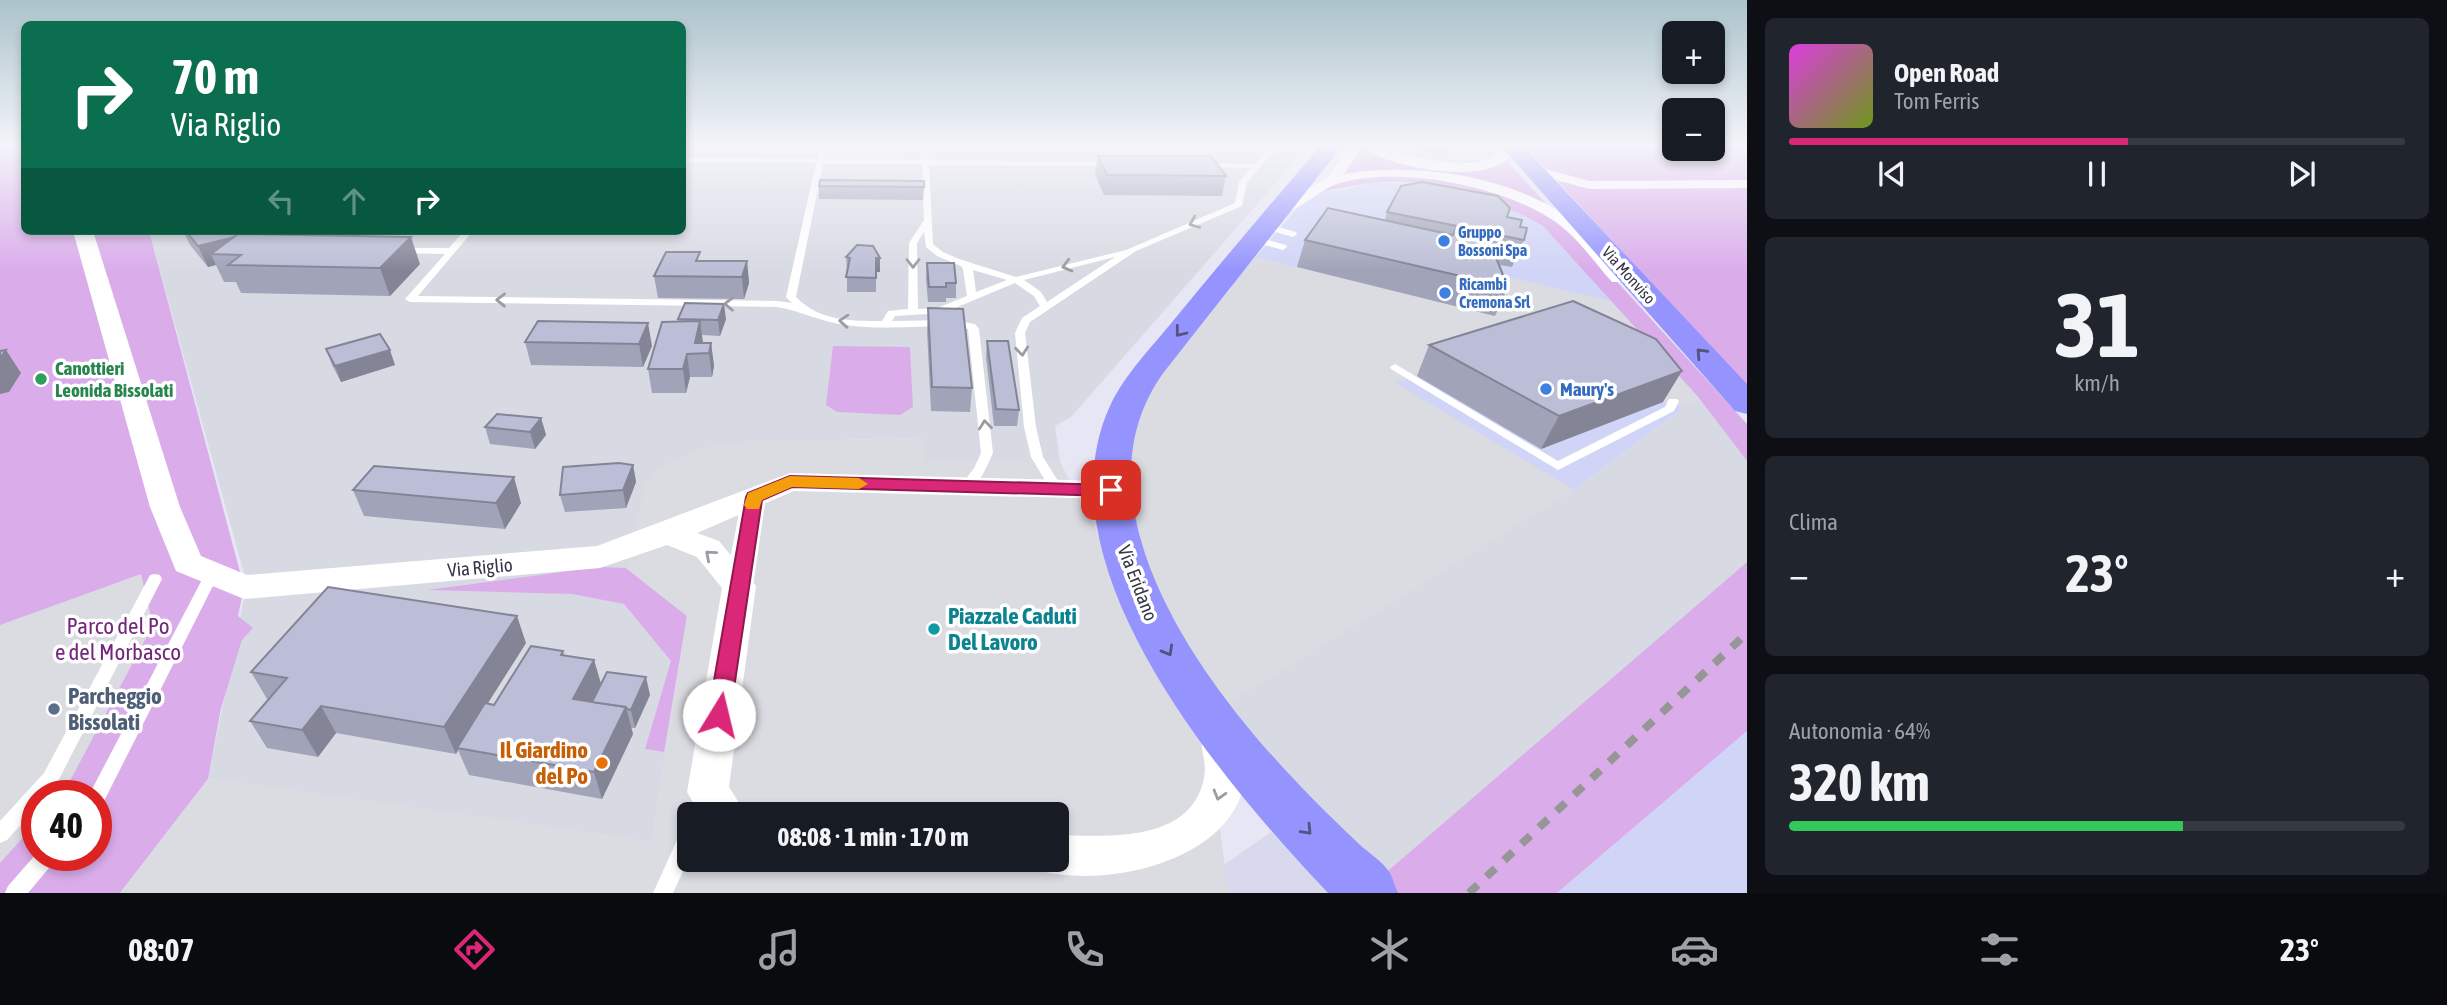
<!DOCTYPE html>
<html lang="it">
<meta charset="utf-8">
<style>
:root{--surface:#171b24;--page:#20242c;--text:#f1f3f6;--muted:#9ea1a6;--line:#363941;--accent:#db2777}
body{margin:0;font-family:"Asap Condensed",sans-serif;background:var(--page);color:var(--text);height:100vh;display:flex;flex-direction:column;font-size:26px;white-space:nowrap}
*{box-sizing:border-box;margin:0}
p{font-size:23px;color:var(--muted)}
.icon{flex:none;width:38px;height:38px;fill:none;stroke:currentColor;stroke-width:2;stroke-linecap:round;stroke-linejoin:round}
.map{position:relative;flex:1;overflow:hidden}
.sheet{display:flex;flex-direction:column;gap:18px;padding:18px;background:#0d0f14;width:700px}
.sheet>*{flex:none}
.hud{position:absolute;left:21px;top:21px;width:665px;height:214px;border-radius:10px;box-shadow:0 4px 10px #0003;background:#0b6e4f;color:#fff;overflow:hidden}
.controls{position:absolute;left:1662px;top:21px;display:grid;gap:14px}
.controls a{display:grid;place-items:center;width:63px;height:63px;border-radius:10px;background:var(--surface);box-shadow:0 4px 10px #0003;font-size:35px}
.speed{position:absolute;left:21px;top:780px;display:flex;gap:14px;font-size:35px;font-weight:700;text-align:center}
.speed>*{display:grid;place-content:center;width:91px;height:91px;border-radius:50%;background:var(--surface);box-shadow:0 4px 10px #0003;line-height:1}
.speed .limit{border:10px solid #d22;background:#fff;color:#111}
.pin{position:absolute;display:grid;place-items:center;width:60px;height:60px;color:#fff;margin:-30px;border-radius:14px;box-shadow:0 4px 10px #0006}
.me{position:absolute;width:77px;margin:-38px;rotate:9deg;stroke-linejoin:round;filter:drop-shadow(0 0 5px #0008)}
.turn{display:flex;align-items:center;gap:24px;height:147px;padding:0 35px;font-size:32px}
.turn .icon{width:91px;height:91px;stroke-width:2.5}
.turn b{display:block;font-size:49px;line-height:60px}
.lanes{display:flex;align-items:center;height:66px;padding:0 35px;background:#0003;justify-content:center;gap:35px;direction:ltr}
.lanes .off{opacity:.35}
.big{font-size:52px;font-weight:700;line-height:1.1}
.sheet .widget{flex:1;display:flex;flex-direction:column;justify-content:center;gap:10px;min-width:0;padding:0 24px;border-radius:10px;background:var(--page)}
.sheet .dial{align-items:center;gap:0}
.dial b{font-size:91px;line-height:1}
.song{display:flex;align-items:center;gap:21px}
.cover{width:84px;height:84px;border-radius:10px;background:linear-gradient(135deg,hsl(300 70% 55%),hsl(80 70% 35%))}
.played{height:7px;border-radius:4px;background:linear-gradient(90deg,var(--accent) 55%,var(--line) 55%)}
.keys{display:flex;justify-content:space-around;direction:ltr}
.heat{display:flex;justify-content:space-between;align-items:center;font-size:38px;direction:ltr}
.charge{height:10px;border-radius:5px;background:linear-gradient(90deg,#34c759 64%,var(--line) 0)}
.trip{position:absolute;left:677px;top:802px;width:392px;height:70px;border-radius:10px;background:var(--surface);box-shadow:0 4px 10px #0003;font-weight:700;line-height:70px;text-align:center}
.dock{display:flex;height:112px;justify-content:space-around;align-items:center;background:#090b0e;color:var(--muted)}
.dock .icon{width:49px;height:49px}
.dock .on{color:var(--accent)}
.dock b{font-size:32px;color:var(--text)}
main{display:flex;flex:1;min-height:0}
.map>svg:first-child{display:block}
.residential{fill:#d8d9ec}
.commercial{fill:#d0d5f7}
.industrial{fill:#d8dae3}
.green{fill:#daadea;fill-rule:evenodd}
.parking{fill:#dbdce2;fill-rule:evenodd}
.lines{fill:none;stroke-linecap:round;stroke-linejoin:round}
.service{fill:#fff;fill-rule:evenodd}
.minor{fill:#fff;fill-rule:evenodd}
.tertiary{fill:#fff;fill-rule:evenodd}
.primary{fill:#9594ff;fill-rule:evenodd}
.rail{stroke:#969696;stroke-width:8;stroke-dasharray:12 12;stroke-linecap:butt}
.wall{fill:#a1a3b8}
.shaded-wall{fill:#838596}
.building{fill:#bbbed6;stroke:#838596;stroke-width:2}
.oneway{stroke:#9a9ba3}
.oneway2{stroke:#52537e}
.route{fill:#db2777;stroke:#8e194d;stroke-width:2}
.slow{fill:#f59e0b}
.shop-dot{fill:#3f7fe0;stroke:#fff;stroke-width:2.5}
.leisure-dot{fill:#2e9e5b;stroke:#fff;stroke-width:2.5}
.culture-dot{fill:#0f9aa8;stroke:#fff;stroke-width:2.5}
.service-dot{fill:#5c6f8a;stroke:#fff;stroke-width:2.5}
.food-dot{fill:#e8710a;stroke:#fff;stroke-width:2.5}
.labels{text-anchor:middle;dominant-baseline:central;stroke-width:7;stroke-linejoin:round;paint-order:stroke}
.far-shop-label{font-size:16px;font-weight:bold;fill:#366cbe;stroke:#fff;text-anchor:start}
.far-street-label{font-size:16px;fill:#353747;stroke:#fff}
.leisure-label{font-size:19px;font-weight:bold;fill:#27864d;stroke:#fff;text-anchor:start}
.shop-label{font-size:19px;font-weight:bold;fill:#366cbe;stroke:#fff;text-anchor:start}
.street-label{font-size:19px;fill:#353747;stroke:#fff}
.near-culture-label{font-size:23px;font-weight:bold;fill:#0d838f;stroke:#fff;text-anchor:start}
.near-park-label{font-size:23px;fill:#74267b;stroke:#fff}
.near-service-label{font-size:23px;font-weight:bold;fill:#4e5e75;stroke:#fff;text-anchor:start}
.near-food-label{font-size:23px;font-weight:bold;fill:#c56008;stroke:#fff;text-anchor:end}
</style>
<main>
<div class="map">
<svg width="1747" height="893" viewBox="0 0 1747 893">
<rect width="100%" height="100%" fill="#e6e6f4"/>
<polygon class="residential" points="1303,810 1385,893 1183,893"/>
<g class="commercial">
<polygon points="1361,146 1493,146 1505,159 1501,165 1460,171 1389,158"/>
<polygon points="1370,183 1419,183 1481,197 1513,209 1543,226 1698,397 1574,490 1231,286 1301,204 1318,191 1343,190"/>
<polygon points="1747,731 1747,893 1557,893"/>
</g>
<g class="industrial">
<polygon points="683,146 1308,146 1071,417 1055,426 1060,462 922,462 922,438 746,442 698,450 657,470 646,484 627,568 687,616 652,842 208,779 247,584 149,231 682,231"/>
<polygon points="1231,286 1574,490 1698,397 1747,461 1747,562 1376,881 1226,705"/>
</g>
<g class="green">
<path d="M0 146H24V231H149L244 587 238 616 253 628 242 640 221 708 208 779 120 893H0ZM37 796H96V856H37Z"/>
<path d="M1361 146C1395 167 1462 175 1500 165L1505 159 1747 424V461L1698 397 1543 226C1493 197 1430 176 1372 183 1353 185 1337 190 1319 191Z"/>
<polygon points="1525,146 1713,149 1713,146 1747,146 1747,387"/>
<polygon points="833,346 910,347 913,407 900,415 837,412 826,405"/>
<polygon points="1747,562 1747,731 1557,893 1385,893 1376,881"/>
<polygon points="599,567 626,568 687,616 664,752 645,749 671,661 624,604 572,594 427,590"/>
</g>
<g class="parking">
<polygon points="1376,146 1393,146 1413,153 1433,156 1473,152 1489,157 1451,164 1412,160"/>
<polygon points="1256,257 1495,316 1478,270 1611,301 1698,397 1684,407 1663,402 1558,330 1395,383 1574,490 1226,705 1175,626 1154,579 1137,533 1129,464 1134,409"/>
<path d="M923 438 922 462H1060L1209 741 1228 893H120L208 779 652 842 687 616 626 568 646 484 657 470 698 450 713 446 746 442ZM690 814H1057V859H690Z"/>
<polygon points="141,574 153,625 64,792 60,796 37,796 37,822 0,863 0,625"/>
</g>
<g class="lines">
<g class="service">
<path d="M819 146H826L824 159 921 160 920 146H927L929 160 1116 162 1117 164 1113 166 929 165 933 244 943 252 959 259 1016 277 1126 250 1235 203 1239 182 1251 168 1201 167H1198V163L1255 164 1271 146H1278L1247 182 1242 206 1136 251 1030 322 1025 333 1036 427 1043 457 1063 489 1057 493 1052 492 1031 457 1024 427 1015 333 1022 318 1040 306 1034 296 1015 283 943 313 895 316 892 321 952 320 975 324 979 329 993 453C987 466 980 485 966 491L960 487 974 468 981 453 968 329 952 326C917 326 881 330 846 325 821 322 801 311 777 307L410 302 405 299 445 254 400 253 397 252V248H449L464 231H473L418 296 777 301 792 303 786 297 816 163 682 162V158L817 159ZM823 164H922L924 220 909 243 908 309 888 311 882 321C849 321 820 321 796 297ZM924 232 926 247 937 256 961 266 963 269 967 296 937 308 918 309 917 243ZM1115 257 1047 302 1041 292 1024 280ZM973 270 1007 280 976 292Z"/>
<polygon points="1278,227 1296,232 1297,234 1293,237 1275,232 1275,228"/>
<polygon points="1268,240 1286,245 1287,247 1283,250 1265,245 1264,243"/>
<polygon points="1395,364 1558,461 1665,407 1669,399 1677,399 1679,401 1674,411 1558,470 1391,369 1390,367"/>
<polygon points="212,569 217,570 219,574 102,805 96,807 96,796 88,796 90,793 205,574 207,570"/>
<polygon points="155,574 160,575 162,579 56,785 46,796 37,796 37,807 7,840 0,843 0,821 44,773 148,579 150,575"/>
<polygon points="690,824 690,856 673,893 653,893 683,827"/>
<polygon points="37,853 37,856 57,856 54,862 28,893 5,893 8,886"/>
</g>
<g class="minor">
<path d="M1349 146H1380L1416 158 1455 163H1473L1495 156V148H1505L1509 158C1482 185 1390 168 1362 147L1344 174C1416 162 1505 175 1567 216 1589 231 1611 257 1627 278L1624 282H1612C1594 262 1579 239 1557 223 1505 186 1399 165 1337 184 1320 189 1292 217 1277 213L1274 210 1277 207 1327 178Z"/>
<polygon points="1533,166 1590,181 1747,180 1747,188 1590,189 1528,173 1528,167"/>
<polygon points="754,489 763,491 766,497 753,586 749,593 739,596 729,593 725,586 742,497 745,491"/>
</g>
<g class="tertiary">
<polygon points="73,231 93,231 180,507 201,556 247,575 597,546 790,473 1111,481 1122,483 1126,490 1122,497 1111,499 794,491 697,533 719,541 756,586 729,787 746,814 700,814 687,792 722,588 697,557 667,545 600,568 244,599 176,571 150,507"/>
<path d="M1219 721 1233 726C1289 840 1130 893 1041 871L1036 859H1057V835C1106 836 1191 844 1204 778 1208 759 1196 744 1205 726Z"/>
</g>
<g class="primary">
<path d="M1320 146H1342L1164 372C1069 502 1201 681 1291 776 1313 800 1336 822 1359 844 1369 853 1383 862 1390 873 1393 879 1395 887 1398 893H1328C1225 784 1036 566 1110 406 1125 374 1151 348 1173 321 1221 262 1271 204 1320 146Z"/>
<polygon points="1501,146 1523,146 1747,384 1747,414 1735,411"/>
</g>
<polyline class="rail" points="1469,893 1747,633"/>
</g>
<g class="wall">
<polygon points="1421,146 1445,146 1443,153 1421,150"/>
<polygon points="1098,156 1226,176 1222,196 1104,195 1095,174"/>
<polygon points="819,186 924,187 923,200 819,199"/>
<polygon points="1387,212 1507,217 1524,240 1512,267 1499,265 1508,287 1495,316 1297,267 1305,240 1385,220"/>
<polygon points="183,231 293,231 294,235 420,264 390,296 241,293 236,282 224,282 216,265 208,267 190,245"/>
<polygon points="857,245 880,272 876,272 876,292 847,292 847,271 846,257"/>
<polygon points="701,261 747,261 749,283 744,299 658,298 654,276"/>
<polygon points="927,263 956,283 956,298 946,298 946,302 928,302 926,278"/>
<polygon points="928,308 972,388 970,412 931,411 927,331"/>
<polygon points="678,319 726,319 720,336 702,335 703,343 711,343 714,366 712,377 690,377 686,393 652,393 648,369 678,322"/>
<polygon points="538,321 652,346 643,367 531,365 525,342"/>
<polygon points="987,341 1019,410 1017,426 994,426 986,357"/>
<polygon points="1429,345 1663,402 1541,449 1417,376"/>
<polygon points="326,349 395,365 341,382 332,365"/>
<polygon points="541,418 546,435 535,449 490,444 485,427"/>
<polygon points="633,465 636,482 626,508 565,512 560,495"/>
<polygon points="353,490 521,503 505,529 364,516"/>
<polygon points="526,643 487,704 494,705 563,651 565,656 594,660 601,685 650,695 635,728 631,728 633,734 602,799 469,775 458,750 456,754 336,733 318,757 267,748 250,721 268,699 267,699 251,672"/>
</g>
<g class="shaded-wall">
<polygon points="260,231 293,231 298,244 241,255 211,254 216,265 208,267 198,246"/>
<polygon points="411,237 420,264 390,296 380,268"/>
<rect x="876" y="258" width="4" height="14"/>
<polygon points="747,261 749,283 744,299 742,277"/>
<polygon points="724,304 726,319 720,336 718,320"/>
<polygon points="700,321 703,344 695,343"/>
<polygon points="648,323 652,346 643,367 639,344"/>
<polygon points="711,343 714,366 712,377 709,353"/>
<polygon points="6,350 21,373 9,392 0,394 0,358"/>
<polygon points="390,350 395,365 341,382 335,366"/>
<polygon points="687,354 690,377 686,393 683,369"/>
<polygon points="1682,371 1663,402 1541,449 1559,416"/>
<polygon points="541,418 546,435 535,449 530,432"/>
<polygon points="633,465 636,482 626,508 623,490"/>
<polygon points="514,477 521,503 505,529 496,503"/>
<polygon points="517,616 526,643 459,749 457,748 458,750 456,754 444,727"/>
<polygon points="594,660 602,687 591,704 573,699"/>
<polygon points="646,677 650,695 635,728 631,710"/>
<polygon points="321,706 336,733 318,757 302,730"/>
<polygon points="626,707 633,734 602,799 594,772"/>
</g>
<g class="building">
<polygon points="1098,156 1211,156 1226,176 1107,175"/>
<polygon points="820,180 924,181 924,187 819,186"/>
<polygon points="1422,182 1498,196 1510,208 1507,217 1522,220 1520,227 1527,228 1524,240 1493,234 1490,243 1508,287 1305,240 1328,208 1453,235 1457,226 1387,212 1401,186"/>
<polygon points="186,231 260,231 245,234 238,234 235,237 198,246"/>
<polygon points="238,234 411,237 380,268 228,265 241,255 211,254"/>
<polygon points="857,245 873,246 880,258 876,258 876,278 846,277 850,258 846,257"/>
<polygon points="666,252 700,252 696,261 747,261 742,277 654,276"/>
<polygon points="927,263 954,263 956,283 946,283 946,287 929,287"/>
<polygon points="1573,301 1656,339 1682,371 1559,416 1429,345"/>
<polygon points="685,303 724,304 718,320 678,319"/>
<polygon points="928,308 963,309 972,388 932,387"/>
<polygon points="538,321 648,323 639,344 525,342"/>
<polygon points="700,321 695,343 711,343 709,353 687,354 683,369 648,369 662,322"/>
<polygon points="380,334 390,350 335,366 326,349"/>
<polygon points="987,341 1008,341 1019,410 996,409"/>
<polygon points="6,350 0,358 0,351"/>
<polygon points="497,414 541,418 530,432 485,427"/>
<polygon points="619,463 633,465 623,490 560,495 563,467"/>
<polygon points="374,466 514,477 496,503 353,490"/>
<polygon points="328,587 517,616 444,727 321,706 302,730 250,721 287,678 251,672"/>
<polygon points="531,646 563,651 561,655 594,660 573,699 626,707 594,772 457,748 485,703 494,705"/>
<polygon points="607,672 646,677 631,710 627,709 626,707 592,702"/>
</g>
<defs><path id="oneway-chevron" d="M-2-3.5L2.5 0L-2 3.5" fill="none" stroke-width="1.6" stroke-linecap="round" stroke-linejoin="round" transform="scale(1.75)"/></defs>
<g class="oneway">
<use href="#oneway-chevron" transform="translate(1194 223) rotate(157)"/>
<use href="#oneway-chevron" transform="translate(913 263) rotate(90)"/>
<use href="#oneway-chevron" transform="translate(1067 266) rotate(165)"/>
<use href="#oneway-chevron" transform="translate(501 300) rotate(-179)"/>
<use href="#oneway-chevron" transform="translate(729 304) rotate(-179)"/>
<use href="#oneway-chevron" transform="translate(844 321) rotate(-176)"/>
<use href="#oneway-chevron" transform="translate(1022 351) rotate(84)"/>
<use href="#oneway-chevron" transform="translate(985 425) rotate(-96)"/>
<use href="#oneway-chevron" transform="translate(710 555) rotate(-139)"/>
<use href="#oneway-chevron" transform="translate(1219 795) rotate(106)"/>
</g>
<g class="oneway2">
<use href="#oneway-chevron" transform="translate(1180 332) rotate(128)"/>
<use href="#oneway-chevron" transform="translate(1701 353) rotate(-133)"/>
<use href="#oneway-chevron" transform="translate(1168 651) rotate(61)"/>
<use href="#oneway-chevron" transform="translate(1307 830) rotate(46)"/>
</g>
<linearGradient id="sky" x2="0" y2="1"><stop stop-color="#acc3cb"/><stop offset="0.54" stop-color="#f4f4fa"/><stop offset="1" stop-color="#f4f4fa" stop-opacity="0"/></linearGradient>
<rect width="1747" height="271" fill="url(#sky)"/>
<polygon class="route" points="790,476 1111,485 1120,490 1111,496 792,487 762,500 730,715 727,721 719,724 712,721 708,715 746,497 748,493"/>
<polygon class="slow" points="790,476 859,478 868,484 859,489 792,487 762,500 759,509 747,509 744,505 748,493"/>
<g class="shop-dot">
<circle cx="1444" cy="241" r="7"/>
<circle cx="1445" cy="293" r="7"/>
<circle cx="1546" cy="389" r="7"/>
</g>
<circle class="leisure-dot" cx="41" cy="379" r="7"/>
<circle class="culture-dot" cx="934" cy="629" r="7"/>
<circle class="service-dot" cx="54" cy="709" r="7"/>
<circle class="food-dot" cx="602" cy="763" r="7"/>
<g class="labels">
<g class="far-shop-label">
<text x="1458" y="232">Gruppo<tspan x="1458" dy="18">Bossoni Spa</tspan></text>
<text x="1459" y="284">Ricambi<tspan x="1459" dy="18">Cremona Srl</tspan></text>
</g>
<g class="far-street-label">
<text transform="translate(1629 275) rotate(48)">Via Monviso</text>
</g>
<g class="leisure-label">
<text x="55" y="368">Canottieri<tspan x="55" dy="22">Leonida Bissolati</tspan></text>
</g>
<g class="shop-label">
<text x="1560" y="389">Maury's</text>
</g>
<g class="street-label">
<text transform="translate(480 567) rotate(-5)">Via Riglio</text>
<text transform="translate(1138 583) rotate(69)">Via Eridano</text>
</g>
<g class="near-culture-label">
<text x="948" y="616">Piazzale Caduti<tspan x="948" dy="26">Del Lavoro</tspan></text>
</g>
<g class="near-park-label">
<text x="118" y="626">Parco del Po<tspan x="118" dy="26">e del Morbasco</tspan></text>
</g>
<g class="near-service-label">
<text x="68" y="696">Parcheggio<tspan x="68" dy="26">Bissolati</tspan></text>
</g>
<g class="near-food-label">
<text x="588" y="750">Il Giardino<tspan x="588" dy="26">del Po</tspan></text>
</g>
</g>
</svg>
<div class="controls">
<a>+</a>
<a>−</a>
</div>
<div class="speed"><div class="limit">40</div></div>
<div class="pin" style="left:1111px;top:490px;background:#d93025"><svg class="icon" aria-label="arrive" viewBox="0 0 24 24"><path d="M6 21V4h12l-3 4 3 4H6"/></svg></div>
<svg class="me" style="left:719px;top:715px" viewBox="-20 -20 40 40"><circle r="19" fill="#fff"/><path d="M0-13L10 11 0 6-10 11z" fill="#db2777"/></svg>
<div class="trip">08:08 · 1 min · 170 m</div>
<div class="hud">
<div class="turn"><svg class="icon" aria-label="right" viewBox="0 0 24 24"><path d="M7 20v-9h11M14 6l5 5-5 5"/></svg><div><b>70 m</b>Via Riglio</div></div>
<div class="lanes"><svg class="icon off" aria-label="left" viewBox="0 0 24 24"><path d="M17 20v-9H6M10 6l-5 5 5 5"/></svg><svg class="icon off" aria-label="ahead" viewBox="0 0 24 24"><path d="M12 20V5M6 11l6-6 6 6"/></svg><svg class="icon" aria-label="right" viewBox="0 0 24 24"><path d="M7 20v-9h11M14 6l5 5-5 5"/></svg></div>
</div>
</div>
<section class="sheet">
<div class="widget">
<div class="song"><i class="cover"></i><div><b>Open Road</b><p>Tom Ferris</p></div></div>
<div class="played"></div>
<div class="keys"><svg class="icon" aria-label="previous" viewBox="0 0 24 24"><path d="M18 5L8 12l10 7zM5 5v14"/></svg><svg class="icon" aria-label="pause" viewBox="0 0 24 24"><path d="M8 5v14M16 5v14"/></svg><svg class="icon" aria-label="next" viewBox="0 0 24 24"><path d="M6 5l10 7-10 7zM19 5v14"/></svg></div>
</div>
<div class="widget dial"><b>31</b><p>km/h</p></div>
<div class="widget"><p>Clima</p>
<div class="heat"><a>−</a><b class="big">23°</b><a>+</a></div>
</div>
<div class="widget"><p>Autonomia · 64%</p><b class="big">320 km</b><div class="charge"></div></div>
</section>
</main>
<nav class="dock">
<b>08:07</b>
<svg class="icon on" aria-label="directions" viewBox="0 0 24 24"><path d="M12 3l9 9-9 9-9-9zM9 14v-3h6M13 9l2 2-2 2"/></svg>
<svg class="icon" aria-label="music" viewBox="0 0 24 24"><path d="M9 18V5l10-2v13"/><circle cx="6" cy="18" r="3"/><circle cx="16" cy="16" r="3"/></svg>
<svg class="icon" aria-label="phone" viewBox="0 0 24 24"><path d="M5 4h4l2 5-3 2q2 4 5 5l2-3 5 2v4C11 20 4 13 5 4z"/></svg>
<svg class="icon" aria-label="climate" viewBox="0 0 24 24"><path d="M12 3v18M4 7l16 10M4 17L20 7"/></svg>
<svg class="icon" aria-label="car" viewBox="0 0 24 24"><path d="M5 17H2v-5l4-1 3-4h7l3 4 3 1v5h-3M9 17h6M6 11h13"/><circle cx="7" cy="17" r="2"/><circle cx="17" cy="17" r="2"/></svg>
<svg class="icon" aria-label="filters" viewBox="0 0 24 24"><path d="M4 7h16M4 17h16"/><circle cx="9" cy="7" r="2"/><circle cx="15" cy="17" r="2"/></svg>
<b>23°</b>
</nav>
